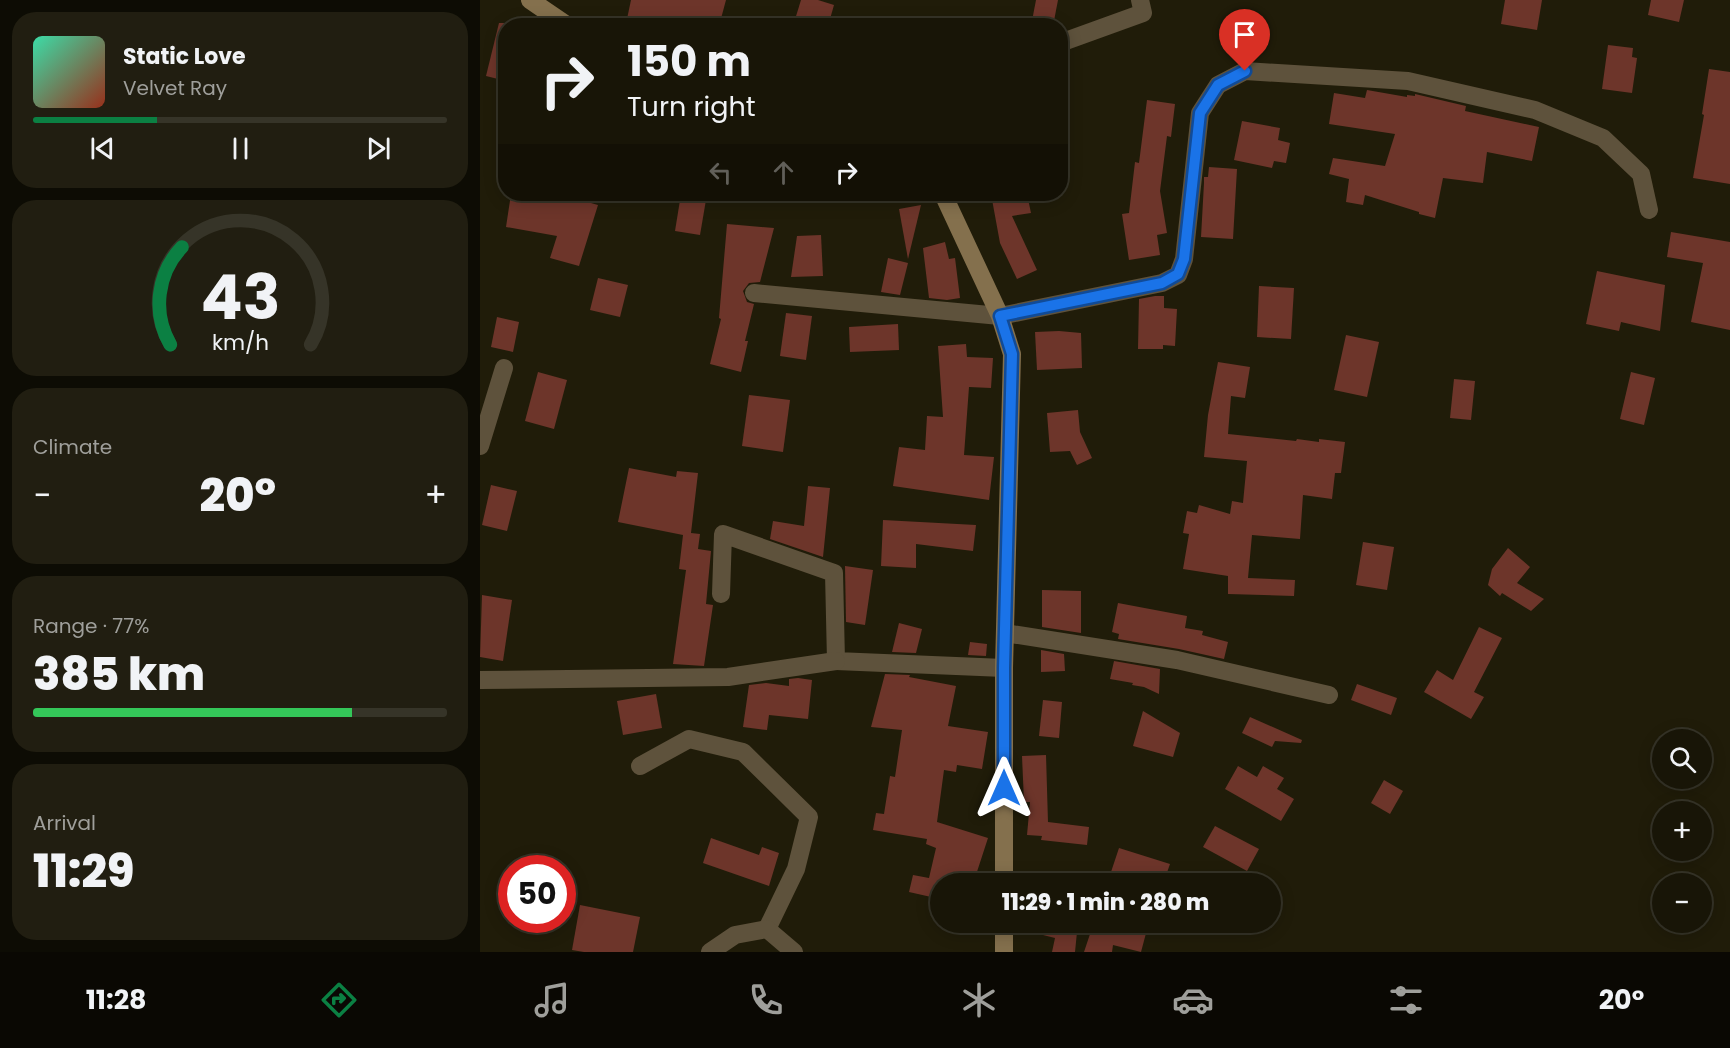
<!DOCTYPE html>
<meta charset="utf-8">
<style>
:root{--surface:#181507;--page:#211e11;--text:#f1f3f6;--muted:#9f9f9b;--line:#363428;--accent:#0b8043}
body{margin:0;font-family:Poppins,sans-serif;background:var(--page);color:var(--text);height:100vh;display:flex;flex-direction:column;font-size:22px;white-space:nowrap}
*{box-sizing:border-box;margin:0}
p{font-size:20px;color:var(--muted)}
.icon{flex:none;width:33px;height:33px;fill:none;stroke:currentColor;stroke-width:2;stroke-linecap:round;stroke-linejoin:round}
.map{position:relative;flex:1;overflow:hidden}
.sheet{display:flex;flex-direction:column;gap:12px;padding:12px;background:#0d0c04;width:480px}
.sheet>*{flex:none}
.hud{position:absolute;left:18px;top:18px;width:570px;height:183px;border-radius:24px;box-shadow:0 3px 15px #0003,0 0 0 2px var(--line);background:#181507;color:var(--text);overflow:hidden}
.fabs{position:absolute;left:1172px;top:729px;display:grid;gap:12px}
.fabs a{display:grid;place-items:center;width:60px;height:60px;border-radius:50%;background:var(--surface);box-shadow:0 3px 15px #0003,0 0 0 2px var(--line);font-size:30px}
.speed{position:absolute;left:18px;top:855px;display:flex;gap:12px;font-size:30px;font-weight:700;text-align:center}
.speed>*{display:grid;place-content:center;width:78px;height:78px;border-radius:50%;background:var(--surface);box-shadow:0 3px 15px #0003,0 0 0 2px var(--line);line-height:1}
.speed .limit{border:9px solid #d22;background:#fff;color:#111}
.pin{position:absolute;display:grid;place-items:center;width:51px;height:51px;color:#fff;margin:-62px -26px;border-radius:50% 50% 50% 0;rotate:-45deg;box-shadow:0 0 6px #0007}
.pin .icon{rotate:45deg}
.me{position:absolute;width:66px;margin:-33px;rotate:0deg;stroke-linejoin:round;filter:drop-shadow(0 0 4px #0008)}
.turn{display:flex;align-items:center;gap:21px;height:126px;padding:0 30px;font-size:27px}
.turn .icon{width:78px;height:78px;stroke-width:2.5}
.turn b{display:block;font-size:42px;line-height:51px}
.lanes{display:flex;align-items:center;height:57px;padding:0 30px;background:#0003;justify-content:center;gap:30px;direction:ltr}
.lanes .off{opacity:.35}
.big{font-size:45px;font-weight:800;line-height:1.1}
.sheet .card{flex:1;display:flex;flex-direction:column;justify-content:center;gap:9px;min-width:0;padding:0 21px;border-radius:24px;background:var(--page)}
.sheet .dial{align-items:center;gap:0}
.dial svg{height:156px;overflow:visible;fill:none;stroke:var(--line);stroke-width:7;stroke-linecap:round;text-anchor:middle}
.dial text{fill:var(--text);stroke:none}
.song{display:flex;align-items:center;gap:18px}
.cover{width:72px;height:72px;border-radius:9px;background:linear-gradient(135deg,hsl(160 70% 55%),hsl(10 70% 35%))}
.played{height:6px;border-radius:3px;background:linear-gradient(90deg,var(--accent) 30%,var(--line) 30%)}
.keys{display:flex;justify-content:space-around;direction:ltr}
.heat{display:flex;justify-content:space-between;align-items:center;font-size:33px;direction:ltr}
.charge{height:9px;border-radius:4px;background:linear-gradient(90deg,#34c759 77%,var(--line) 0)}
.trip{position:absolute;left:450px;top:873px;width:351px;height:60px;border-radius:30px;background:var(--surface);box-shadow:0 3px 15px #0003,0 0 0 2px var(--line);font-weight:800;line-height:60px;text-align:center}
.dock{display:flex;height:96px;justify-content:space-around;align-items:center;background:#0a0803;color:var(--muted)}
.dock .icon{width:42px;height:42px}
.dock .selected{color:var(--accent)}
.dock b{font-size:27px;color:var(--text)}
main{display:flex;flex:1;min-height:0}
.map>svg:first-child{display:block}
.building{fill:#6d352a}
.lines{fill:none;stroke-linecap:round;stroke-linejoin:round}
.minor{stroke:#5e523c;stroke-width:18}
.secondary{stroke:#84704d;stroke-width:18}
.route-casing{stroke:#114b97;stroke-width:15}
.route{stroke:#1a73e8;stroke-width:10}
</style>
<main>
<section class="sheet">
<div class="card">
<div class="song"><i class="cover"></i><div><b>Static Love</b><p>Velvet Ray</p></div></div>
<div class="played"></div>
<div class="keys"><svg class="icon" aria-label="previous" viewBox="0 0 24 24"><path d="M18 5L8 12l10 7zM5 5v14"/></svg><svg class="icon" aria-label="pause" viewBox="0 0 24 24"><path d="M8 5v14M16 5v14"/></svg><svg class="icon" aria-label="next" viewBox="0 0 24 24"><path d="M6 5l10 7-10 7zM19 5v14"/></svg></div>
</div>
<div class="card dial"><svg viewBox="0 0 100 80">
<path d="M14 69A42 42 0 1 1 86 69"/>
<path d="M14 69A42 42 0 0 1 20 19" stroke="#0b8043"/>
<text x="50" y="56" font-size="32" font-weight="700">43</text>
<text x="50" y="72" font-size="11">km/h</text>
</svg></div>
<div class="card"><p>Climate</p>
<div class="heat"><a>−</a><b class="big">20°</b><a>+</a></div>
</div>
<div class="card"><p>Range · 77%</p><b class="big">385 km</b><div class="charge"></div></div>
<div class="card"><p>Arrival</p><b class="big">11:29</b></div>
</section>
<div class="map">
<svg width="1250" height="952" viewBox="0 0 1250 952">
<rect width="100%" height="100%" fill="#201c09"/>
<g class="building">
<polygon points="151,0 246,0 239,26 178,26 147,19"/>
<polygon points="321,0 338,0 354,5 348,26 313,26"/>
<polygon points="556,0 578,0 573,26 551,26"/>
<polygon points="1025,0 1062,0 1057,30 1021,24"/>
<polygon points="1171,0 1204,0 1199,22 1168,15"/>
<polygon points="19,23 26,23 26,66 22,80 6,76"/>
<polygon points="1128,45 1153,48 1152,57 1157,58 1152,93 1122,89"/>
<polygon points="1229,69 1250,72 1250,184 1213,178 1224,115 1222,114"/>
<polygon points="887,90 927,97 927,95 935,96 935,94 986,106 985,111 1059,127 1052,161 1007,152 1003,183 963,178 955,218 939,214 939,212 885,195 883,205 866,202 869,179 849,174 853,158 905,166 915,134 849,124 854,93 885,98"/>
<polygon points="667,100 695,104 691,137 687,136 680,191 687,233 677,235 680,255 649,260 642,214 649,213 655,162 659,163"/>
<polygon points="762,121 800,128 798,140 810,143 806,163 794,161 792,168 754,160"/>
<polygon points="729,167 757,169 753,239 721,237 724,183 724,177 728,177"/>
<polygon points="31,194 79,194 118,205 99,266 70,258 77,236 26,227"/>
<polygon points="201,194 227,194 220,235 195,231"/>
<polygon points="511,194 547,194 551,213 532,216 557,270 537,279 520,243"/>
<polygon points="441,205 428,259 419,209"/>
<polygon points="247,224 294,228 280,282 269,283 263,291 267,302 274,304 265,341 268,341 261,372 230,364 241,319 239,318"/>
<polygon points="1191,232 1250,242 1250,330 1211,322 1223,263 1187,257"/>
<polygon points="341,235 343,276 311,277 317,236"/>
<polygon points="465,242 469,259 475,258 480,298 467,300 449,298 443,248"/>
<polygon points="408,258 428,263 420,295 401,292"/>
<polygon points="1117,271 1185,285 1180,331 1141,322 1139,331 1106,324"/>
<polygon points="118,278 148,285 140,317 110,310"/>
<polygon points="779,286 814,288 811,339 777,337"/>
<polygon points="675,296 684,296 684,308 697,309 695,346 683,345 683,349 658,349 659,299"/>
<polygon points="306,313 332,316 326,360 300,356"/>
<polygon points="17,317 39,322 33,352 11,347"/>
<polygon points="418,324 419,350 370,352 369,327"/>
<polygon points="579,331 601,333 602,368 557,370 555,332"/>
<polygon points="866,335 899,342 887,397 854,390"/>
<polygon points="486,344 487,357 513,358 511,388 489,387 484,455 514,457 509,500 413,486 419,447 445,450 447,416 463,417 458,346"/>
<polygon points="738,362 770,367 765,398 751,396 748,434 816,441 817,439 839,442 839,439 865,442 861,473 855,473 852,499 823,495 820,539 772,535 768,578 815,580 814,596 748,594 748,576 703,569 709,534 703,533 707,511 717,513 719,505 750,514 752,501 763,503 767,461 724,457 728,415"/>
<polygon points="58,372 87,380 74,429 45,421"/>
<polygon points="1151,372 1175,378 1164,425 1140,419"/>
<polygon points="974,379 995,381 991,420 970,418"/>
<polygon points="269,395 310,400 303,452 262,446"/>
<polygon points="598,410 600,432 612,458 597,465 590,451 570,452 567,413"/>
<polygon points="149,468 196,477 197,471 218,473 211,533 220,534 218,549 231,551 226,604 233,605 224,666 193,664 206,570 199,569 203,535 138,522"/>
<polygon points="11,485 37,491 27,531 2,525"/>
<polygon points="328,486 350,488 343,557 290,539 293,521 324,526"/>
<polygon points="403,520 496,525 493,551 436,544 436,568 401,566"/>
<polygon points="883,542 914,547 907,590 876,585"/>
<polygon points="1028,548 1050,567 1037,583 1064,599 1051,611 1022,593 1020,596 1008,585 1012,569"/>
<polygon points="365,566 393,570 385,625 366,622"/>
<polygon points="562,590 601,591 601,633 562,627"/>
<polygon points="2,595 32,600 23,661 0,657"/>
<polygon points="638,603 707,616 705,628 723,631 722,635 748,642 744,659 699,649 638,639 639,634 632,632"/>
<polygon points="419,623 442,629 436,653 412,652"/>
<polygon points="999,627 1022,638 994,692 1004,697 991,719 944,692 957,670 973,680"/>
<polygon points="490,642 507,644 506,656 488,655"/>
<polygon points="561,650 584,654 585,671 561,672"/>
<polygon points="634,661 680,669 679,694 664,687 652,685 653,683 630,679"/>
<polygon points="405,674 430,675 429,677 476,686 468,726 508,732 502,769 477,765 476,772 464,770 457,822 508,838 493,884 460,884 460,899 429,892 433,875 449,878 456,848 446,844 447,839 393,830 396,813 404,814 410,776 415,777 422,730 391,727"/>
<polygon points="318,678 332,680 328,719 289,715 287,730 263,727 269,685 286,683 309,686 309,679"/>
<polygon points="877,684 917,698 911,715 871,700"/>
<polygon points="176,694 182,728 143,735 137,701"/>
<polygon points="563,700 582,702 579,738 559,736"/>
<polygon points="663,711 700,733 693,757 653,746"/>
<polygon points="770,717 822,740 821,743 795,741 792,747 762,733"/>
<polygon points="566,755 568,822 609,827 607,845 561,840 562,836 547,835 550,802 544,802 542,756"/>
<polygon points="758,766 777,777 783,766 804,778 797,789 814,799 801,821 745,789"/>
<polygon points="904,780 923,791 910,814 891,803"/>
<polygon points="735,826 779,849 767,871 723,847"/>
<polygon points="231,838 279,855 282,847 299,853 289,886 223,863"/>
<polygon points="639,848 690,864 683,884 627,884"/>
<polygon points="100,905 160,917 153,952 104,952 92,950"/>
<polygon points="540,922 598,922 595,952 572,952 575,938 539,929"/>
<polygon points="614,922 669,922 661,952 633,945 632,952 604,952"/>
</g>
<g class="lines">
<g class="minor">
<polyline points="580,43 663,13 660,0"/>
<polyline points="274,293 520,316 682,283 698,275 704,259 720,113 738,85 765,71 928,81 1055,110 1123,138 1161,174 1169,210"/>
<polyline points="0,446 24,368"/>
<polyline points="241,594 243,534 354,573 356,661 524,668"/>
<polyline points="525,633 697,660 849,695"/>
<polyline points="0,680 248,677 356,661"/>
<polyline points="160,766 209,739 263,752 329,817 316,869 287,929"/>
<polyline points="230,952 255,935 287,929 314,952"/>
</g>
<g class="secondary">
<polyline points="50,0 88,26"/>
<polyline points="463,194 520,316 532,354 524,668 524,884"/>
<polyline points="524,922 524,952"/>
</g>
</g>
<g class="lines">
<defs>
<polyline id="route" points="524,788 524,668 532,354 520,316 682,283 698,274 704,259 720,113 738,85 765,71"/>
</defs>
<use href="#route" class="route-casing"/>
<use href="#route" class="route"/>
</g>
</svg>
<div class="fabs">
<a><svg class="icon" aria-label="search" viewBox="0 0 24 24"><circle cx="10" cy="10" r="6"/><path d="M15 15l6 6"/></svg></a>
<a>+</a>
<a>−</a>
</div>
<div class="speed"><div class="limit">50</div></div>
<div class="pin" style="left:765px;top:71px;background:#d93025"><svg class="icon" aria-label="arrive" viewBox="0 0 24 24"><path d="M6 21V4h12l-3 4 3 4H6"/></svg></div>
<svg class="me" style="left:524px;top:788px" viewBox="-20 -20 40 40"><path d="M0-17L14 15 0 8-14 15z" fill="#1a73e8" stroke="#fff" stroke-width="4"/></svg>
<div class="trip">11:29 · 1 min · 280 m</div>
<div class="hud">
<div class="turn"><svg class="icon" aria-label="right" viewBox="0 0 24 24"><path d="M7 20v-9h11M14 6l5 5-5 5"/></svg><div><b>150 m</b>Turn right</div></div>
<div class="lanes"><svg class="icon off" aria-label="left" viewBox="0 0 24 24"><path d="M17 20v-9H6M10 6l-5 5 5 5"/></svg><svg class="icon off" aria-label="ahead" viewBox="0 0 24 24"><path d="M12 20V5M6 11l6-6 6 6"/></svg><svg class="icon" aria-label="right" viewBox="0 0 24 24"><path d="M7 20v-9h11M14 6l5 5-5 5"/></svg></div>
</div>
</div>
</main>
<nav class="dock">
<b>11:28</b>
<svg class="icon selected" aria-label="directions" viewBox="0 0 24 24"><path d="M12 3l9 9-9 9-9-9zM9 14v-3h6M13 9l2 2-2 2"/></svg>
<svg class="icon" aria-label="music" viewBox="0 0 24 24"><path d="M9 18V5l10-2v13"/><circle cx="6" cy="18" r="3"/><circle cx="16" cy="16" r="3"/></svg>
<svg class="icon" aria-label="phone" viewBox="0 0 24 24"><path d="M5 4h4l2 5-3 2q2 4 5 5l2-3 5 2v4C11 20 4 13 5 4z"/></svg>
<svg class="icon" aria-label="climate" viewBox="0 0 24 24"><path d="M12 3v18M4 7l16 10M4 17L20 7"/></svg>
<svg class="icon" aria-label="car" viewBox="0 0 24 24"><path d="M5 17H2v-5l4-1 3-4h7l3 4 3 1v5h-3M9 17h6M6 11h13"/><circle cx="7" cy="17" r="2"/><circle cx="17" cy="17" r="2"/></svg>
<svg class="icon" aria-label="filters" viewBox="0 0 24 24"><path d="M4 7h16M4 17h16"/><circle cx="9" cy="7" r="2"/><circle cx="15" cy="17" r="2"/></svg>
<b>20°</b>
</nav>
